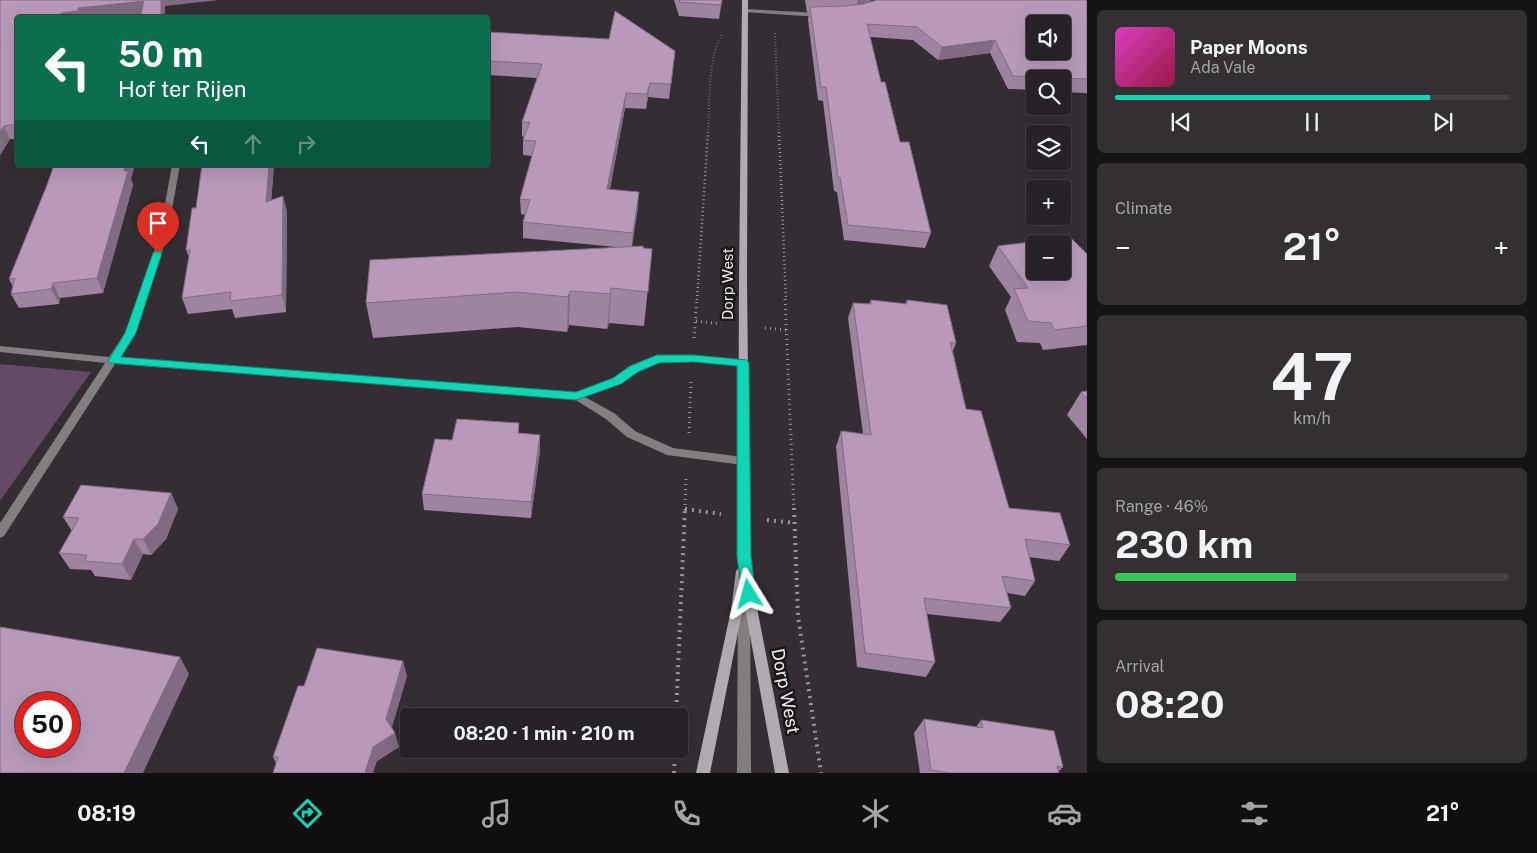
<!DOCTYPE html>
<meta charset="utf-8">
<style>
:root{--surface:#272227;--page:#332f33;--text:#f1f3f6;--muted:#a4a4a7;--line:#433f44;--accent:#11d5b4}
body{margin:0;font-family:"Public Sans",sans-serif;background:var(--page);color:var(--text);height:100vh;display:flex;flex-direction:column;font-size:19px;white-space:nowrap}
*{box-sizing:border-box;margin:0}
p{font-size:16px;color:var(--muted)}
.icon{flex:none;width:28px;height:28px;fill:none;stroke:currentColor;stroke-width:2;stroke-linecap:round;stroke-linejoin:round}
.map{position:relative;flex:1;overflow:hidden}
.side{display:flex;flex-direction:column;gap:10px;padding:10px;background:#151315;width:450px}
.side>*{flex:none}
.banner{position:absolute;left:15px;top:15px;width:475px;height:152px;border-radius:5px;box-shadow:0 5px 20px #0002,0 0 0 1px var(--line);background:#0b6e4f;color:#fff;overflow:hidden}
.tools{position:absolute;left:1026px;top:15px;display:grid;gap:10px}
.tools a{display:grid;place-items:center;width:45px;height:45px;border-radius:5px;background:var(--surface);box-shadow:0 5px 20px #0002,0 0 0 1px var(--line);font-size:25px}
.speed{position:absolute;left:15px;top:692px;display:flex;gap:10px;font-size:25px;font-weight:700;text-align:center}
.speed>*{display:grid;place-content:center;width:65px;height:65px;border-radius:50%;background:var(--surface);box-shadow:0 5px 20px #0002,0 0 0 1px var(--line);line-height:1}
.speed .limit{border:8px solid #d22;background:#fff;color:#111}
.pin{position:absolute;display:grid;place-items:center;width:42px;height:42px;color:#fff;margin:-51px -21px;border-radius:50% 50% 50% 0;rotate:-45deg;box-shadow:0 0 5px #0007}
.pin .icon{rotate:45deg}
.me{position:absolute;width:55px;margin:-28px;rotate:352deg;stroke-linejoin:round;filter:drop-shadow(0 0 4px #0008)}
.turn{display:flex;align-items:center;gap:18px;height:105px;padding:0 20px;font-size:22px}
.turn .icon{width:65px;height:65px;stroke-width:2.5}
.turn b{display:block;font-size:35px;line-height:42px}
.lanes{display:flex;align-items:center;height:48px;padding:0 20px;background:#0003;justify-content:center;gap:25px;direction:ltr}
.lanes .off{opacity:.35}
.big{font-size:38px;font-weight:700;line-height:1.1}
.side .widget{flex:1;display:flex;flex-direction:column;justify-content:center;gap:8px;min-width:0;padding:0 18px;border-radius:8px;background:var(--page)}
.side .dial{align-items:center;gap:0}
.dial b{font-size:65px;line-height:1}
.song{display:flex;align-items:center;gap:15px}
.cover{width:60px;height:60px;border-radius:8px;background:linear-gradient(135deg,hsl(310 70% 55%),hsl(340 70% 35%))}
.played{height:5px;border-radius:2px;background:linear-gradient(90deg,var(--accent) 80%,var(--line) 80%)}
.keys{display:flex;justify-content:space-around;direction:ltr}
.heat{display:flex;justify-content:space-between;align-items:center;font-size:28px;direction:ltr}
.charge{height:8px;border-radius:4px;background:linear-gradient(90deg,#34c759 46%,var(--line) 0)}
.trip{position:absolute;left:400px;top:708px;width:288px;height:50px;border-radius:5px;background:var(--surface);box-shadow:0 5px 20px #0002,0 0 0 1px var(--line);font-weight:700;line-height:50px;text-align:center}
.dock{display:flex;height:80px;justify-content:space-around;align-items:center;background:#100e10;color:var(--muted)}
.dock .icon{width:35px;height:35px}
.dock .current{color:var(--accent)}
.dock b{font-size:22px;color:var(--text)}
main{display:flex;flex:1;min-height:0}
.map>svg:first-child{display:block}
.green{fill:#654a65}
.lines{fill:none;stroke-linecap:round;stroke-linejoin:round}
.path-far3{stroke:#9a959a;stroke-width:2;stroke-dasharray:0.5 2.5;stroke-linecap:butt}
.path-far2{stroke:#9a959a;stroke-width:2.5;stroke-dasharray:1 3;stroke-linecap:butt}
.path-far1{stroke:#9a959a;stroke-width:3;stroke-dasharray:1 4;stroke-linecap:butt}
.path{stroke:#9a959a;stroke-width:4;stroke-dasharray:2 5;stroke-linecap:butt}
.lane{fill:#827e82;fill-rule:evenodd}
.street{fill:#827e82;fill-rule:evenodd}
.secondary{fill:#b0abb0;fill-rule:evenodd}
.wall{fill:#9e849f}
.shaded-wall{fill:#816b82}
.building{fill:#b899b9;stroke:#816b82;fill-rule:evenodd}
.route{fill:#11d5b4;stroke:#0b8a75}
.labels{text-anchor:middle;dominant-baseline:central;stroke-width:5;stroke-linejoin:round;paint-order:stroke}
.street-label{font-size:15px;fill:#f2edf2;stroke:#1a171a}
.near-street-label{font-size:18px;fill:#f2edf2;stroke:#1a171a}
</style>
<main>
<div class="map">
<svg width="1087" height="773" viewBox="0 0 1087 773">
<rect width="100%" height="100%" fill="#342e34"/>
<polygon class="green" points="0,364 91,372 0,501"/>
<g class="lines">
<g class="path-far3">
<polyline points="775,33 779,133"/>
<path d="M708 133C710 103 707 61 722 34"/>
</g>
<g class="path-far2">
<polyline points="779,132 786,300"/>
<polyline points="697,300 708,132"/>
</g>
<g class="path-far1">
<polyline points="785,299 794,510"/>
<polyline points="696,321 721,324"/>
<polyline points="765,328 787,330"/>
<polyline points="694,338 697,299"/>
<polyline points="689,433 691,379"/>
<polyline points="685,509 689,510"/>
<polyline points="685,510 686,476"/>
</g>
<g class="path">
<polyline points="794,508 798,616 821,773"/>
<polyline points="685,509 721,514"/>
<polyline points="767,520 794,523"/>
<polyline points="676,716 685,508"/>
<polyline points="674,773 675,749"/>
</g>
<polygon class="lane" points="744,584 748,585 750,589 751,773 737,773 738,589 740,585"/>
<g class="street">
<polygon points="745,9 820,13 823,15 820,17 743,12 742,11"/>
<polygon points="172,165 180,165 167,237 135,333 119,358 575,392 613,379 631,367 657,356 693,355 743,360 748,363 743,366 693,361 658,362 637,371 621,383 585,397 614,413 635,431 673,448 743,457 747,458 748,461 747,464 743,465 667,455 627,437 606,419 574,399 115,364 4,536 0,538 0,523 105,363 0,352 0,346 109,357 125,333 159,237"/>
</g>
<polygon class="secondary" points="742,0 748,0 747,281 750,557 758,613 789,773 775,773 744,602 710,773 696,773 731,610 736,571 739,567 738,557 739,281"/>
</g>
<g class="wall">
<polygon points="0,0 165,6 140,15 18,18 18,139 10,139 0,155"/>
<polygon points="674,0 722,0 719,19 679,16"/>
<polygon points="805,0 871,0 871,2 1087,0 1087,94 1086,93 1062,92 1062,79 1035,79 1035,90 1008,89 990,53 938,60 913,40 870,37 881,82 900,142 931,233 925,248 844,240 837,192 834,191 823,101 818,100 808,20 809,12 807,13"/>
<polygon points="488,32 675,51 669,99 648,97 646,109 625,108 610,189 638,207 632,246 652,249 644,326 609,323 607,329 569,325 567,332 518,327 373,338 366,303 616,247 523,238 523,222 525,215 521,214 520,199 532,156 523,155 523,140 524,137 522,136 522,122 537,78 488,75"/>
<polygon points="202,165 274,165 271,200 287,211 286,312 235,318 232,309 188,314 182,298 189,257 186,250 196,208"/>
<polygon points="131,179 133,185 103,293 60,298 59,304 19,308 11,294 13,287 9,279 47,185"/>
<polygon points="998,246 1087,254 1087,345 1043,350 1040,343 1017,342 1005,310 1011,297 989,266"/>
<polygon points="871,300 905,304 907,300 956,343 953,351 966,409 1009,508 1070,545 1059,561 1029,557 1035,581 1025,596 1007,593 1011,608 1000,622 927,614 935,662 926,677 857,667 836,447 841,431 863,434 848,318 853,303 869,304"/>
<polygon points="1087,391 1087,439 1067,415 1081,392"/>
<polygon points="519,423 519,433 540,435 540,451 531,518 424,510 422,494 452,440"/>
<polygon points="171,493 178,509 166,539 151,555 143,554 131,580 95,576 91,570 70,569 59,553 72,531 63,517"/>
<polygon points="407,676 392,727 399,747 377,761 276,763 273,757 304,686"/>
<polygon points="924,719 976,727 981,720 1063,767 1058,772 1059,773 920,773 914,733"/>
</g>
<g class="shaded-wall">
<polygon points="161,0 219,0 165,6 165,18 161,18"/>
<polygon points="858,0 871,0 870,6 855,10"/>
<polygon points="144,1 148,14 112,18 45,18 78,8"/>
<polygon points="995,40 990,53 938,60 942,47"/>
<polygon points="650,83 648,97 646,109 647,94"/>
<polygon points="626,93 625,108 607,204 607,189"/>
<polygon points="4,126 10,139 0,155 0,131"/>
<polygon points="126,165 135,165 131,179 133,185 103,293 97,278"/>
<polygon points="269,165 274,165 270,218 266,202"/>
<polygon points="639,192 638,207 631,249 633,233"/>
<polygon points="283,196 287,211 286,312 282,295"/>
<polygon points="53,283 60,298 59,304 51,289"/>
<polygon points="611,288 609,323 607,329 610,294"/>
<polygon points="570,291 569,325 567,332 568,297"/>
<polygon points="540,435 540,451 531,518 531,502"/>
<polygon points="171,493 178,509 166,539 151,555 143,539"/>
<polygon points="134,539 143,554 131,580 122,564"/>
<polygon points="180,657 189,674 143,773 124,773"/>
<polygon points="403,661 407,676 390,733 386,719"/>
<polygon points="395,733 399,747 377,761 373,773 365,773 373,747"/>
</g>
<g class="building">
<polygon points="0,0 161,0 161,18 140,18 144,1 78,8 78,11 61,13 60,16 45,18 18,18 18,124 4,126 0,131"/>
<polygon points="679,0 722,0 721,5 680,2"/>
<path d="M877 0H1087V79L1013 76 995 40 942 47 917 27 867 24 881 82H885L900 142H909L931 233 848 225 840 177H838L826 87H821L810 7 846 6 863 4ZM1035 24H1062V51H1035Z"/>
<polygon points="615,11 675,51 671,84 650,83 647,94 626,93 607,189 639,192 633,233 523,222 530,200 520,199 536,141 523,140 530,122 522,122 542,64 488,61 488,32 609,39"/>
<polygon points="54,165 126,165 124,171 128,171 97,278 53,283 51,289 11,294 15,278 9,279 47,185"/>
<polygon points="202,165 269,165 266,202 283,196 282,295 230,301 231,292 182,298 190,250 186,250 192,208 196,208"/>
<path d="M1070 237 1087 254V326L1054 330 1051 323 1028 321 1014 289 1028 288 998 246ZM1035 244H1062V271H1035Z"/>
<polygon points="643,246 643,248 652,249 648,292 611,288 610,294 570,291 568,297 517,292 366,303 370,260"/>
<polygon points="871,300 907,304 907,300 947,305 956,343 950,342 966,409 981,411 1009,508 1060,513 1070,545 1025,539 1035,581 1002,576 1011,608 924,598 935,662 865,653 841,431 871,435 853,303 871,304"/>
<polygon points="1087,391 1087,399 1081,392"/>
<polygon points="457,419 519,423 518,433 540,435 531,502 422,494 435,439 452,440"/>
<polygon points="81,485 171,493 158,524 143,539 134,539 122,564 85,561 87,555 59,553 79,518 63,517"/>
<path d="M0 627 180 657 124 773H0ZM26 704H69V746H26Z"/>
<polygon points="317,648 403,661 386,719 395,733 373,747 365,773 273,773 278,757 273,757 298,686 304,686"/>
<polygon points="924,719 983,728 981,720 1054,731 1063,767 1057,766 1059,773 949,773 931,770"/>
</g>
<polygon class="route" points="158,250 162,253 136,333 121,357 576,392 613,378 630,366 657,355 693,355 747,360 749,363 751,557 756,594 754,599 749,600 744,599 742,594 737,557 737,366 693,362 659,363 638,372 621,384 576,400 110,363 108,361 125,333 153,253"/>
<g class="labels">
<g class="street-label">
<text transform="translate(727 284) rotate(-90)">Dorp West</text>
</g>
<g class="near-street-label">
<text transform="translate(786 691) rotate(79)">Dorp West</text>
</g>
</g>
</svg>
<div class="tools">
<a><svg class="icon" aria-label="sound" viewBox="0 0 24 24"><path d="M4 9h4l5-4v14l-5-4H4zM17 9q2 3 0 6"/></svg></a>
<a><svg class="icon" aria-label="search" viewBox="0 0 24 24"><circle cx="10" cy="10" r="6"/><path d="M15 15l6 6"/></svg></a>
<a><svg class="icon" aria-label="layers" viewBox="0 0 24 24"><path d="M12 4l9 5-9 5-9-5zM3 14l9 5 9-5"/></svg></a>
<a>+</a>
<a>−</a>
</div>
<div class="speed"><div class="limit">50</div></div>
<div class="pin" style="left:158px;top:253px;background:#d93025"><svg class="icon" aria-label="arrive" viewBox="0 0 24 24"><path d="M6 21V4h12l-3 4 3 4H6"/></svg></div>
<svg class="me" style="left:749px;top:594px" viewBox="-20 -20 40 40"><path d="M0-17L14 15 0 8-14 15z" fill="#11d5b4" stroke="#fff" stroke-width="4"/></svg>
<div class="trip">08:20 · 1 min · 210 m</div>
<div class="banner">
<div class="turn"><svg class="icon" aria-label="left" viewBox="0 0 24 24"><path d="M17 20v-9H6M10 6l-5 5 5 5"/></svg><div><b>50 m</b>Hof ter Rijen</div></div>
<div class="lanes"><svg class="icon" aria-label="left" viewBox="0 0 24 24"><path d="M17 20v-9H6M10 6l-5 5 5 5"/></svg><svg class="icon off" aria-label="ahead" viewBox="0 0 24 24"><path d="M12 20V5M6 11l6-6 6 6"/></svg><svg class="icon off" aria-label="right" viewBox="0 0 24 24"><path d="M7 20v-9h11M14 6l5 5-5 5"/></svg></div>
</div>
</div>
<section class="side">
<div class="widget">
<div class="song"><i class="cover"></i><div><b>Paper Moons</b><p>Ada Vale</p></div></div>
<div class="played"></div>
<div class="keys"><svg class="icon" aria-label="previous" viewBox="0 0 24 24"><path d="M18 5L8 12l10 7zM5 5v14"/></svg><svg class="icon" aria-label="pause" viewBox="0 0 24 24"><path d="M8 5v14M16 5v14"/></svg><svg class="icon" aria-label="next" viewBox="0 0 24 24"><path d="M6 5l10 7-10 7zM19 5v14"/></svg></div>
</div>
<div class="widget"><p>Climate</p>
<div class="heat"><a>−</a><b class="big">21°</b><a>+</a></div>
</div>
<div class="widget dial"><b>47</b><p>km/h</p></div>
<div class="widget"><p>Range · 46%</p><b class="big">230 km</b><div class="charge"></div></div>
<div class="widget"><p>Arrival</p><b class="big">08:20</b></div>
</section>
</main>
<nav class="dock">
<b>08:19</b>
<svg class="icon current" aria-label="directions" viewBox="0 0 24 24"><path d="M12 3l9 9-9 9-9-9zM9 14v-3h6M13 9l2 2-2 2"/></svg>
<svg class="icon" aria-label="music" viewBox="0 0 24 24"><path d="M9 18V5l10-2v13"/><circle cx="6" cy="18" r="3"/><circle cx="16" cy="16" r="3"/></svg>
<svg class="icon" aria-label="phone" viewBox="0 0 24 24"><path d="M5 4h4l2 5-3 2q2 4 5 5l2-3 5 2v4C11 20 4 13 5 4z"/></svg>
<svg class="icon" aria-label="climate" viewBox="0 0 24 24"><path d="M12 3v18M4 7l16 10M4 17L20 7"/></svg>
<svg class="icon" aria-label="car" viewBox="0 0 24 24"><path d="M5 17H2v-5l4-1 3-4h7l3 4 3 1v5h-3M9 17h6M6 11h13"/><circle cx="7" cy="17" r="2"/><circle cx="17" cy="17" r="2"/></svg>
<svg class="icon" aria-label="filters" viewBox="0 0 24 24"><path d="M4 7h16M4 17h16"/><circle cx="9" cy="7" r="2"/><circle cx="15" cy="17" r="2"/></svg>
<b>21°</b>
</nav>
